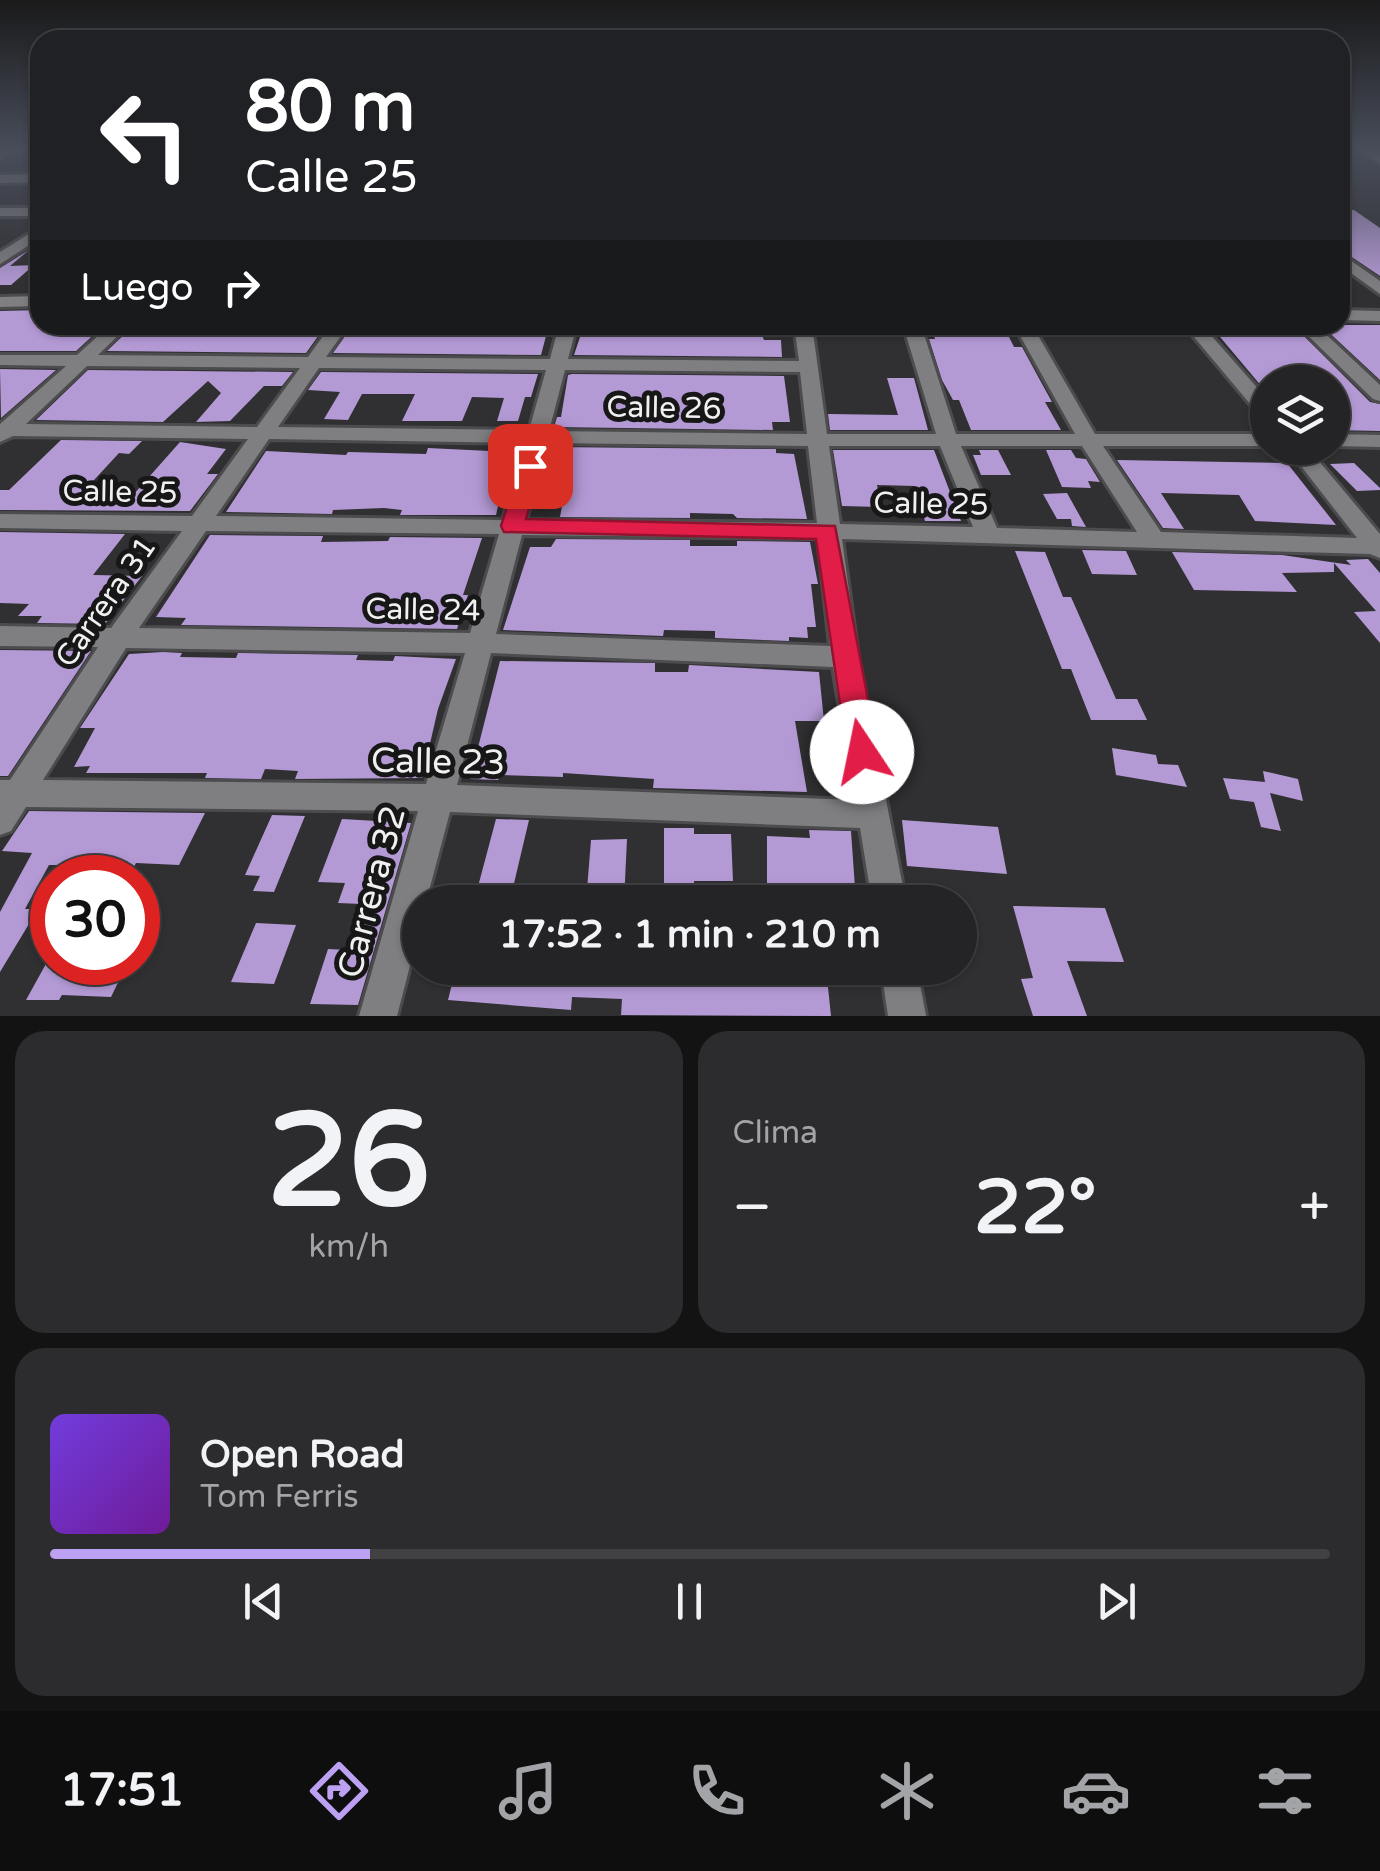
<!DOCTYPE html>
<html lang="es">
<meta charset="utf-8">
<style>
:root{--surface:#242325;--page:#2c2b2d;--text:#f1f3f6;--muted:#a3a4a7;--line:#414042;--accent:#bca0f2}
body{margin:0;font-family:"Varela Round",sans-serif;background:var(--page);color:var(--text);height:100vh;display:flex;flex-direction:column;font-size:38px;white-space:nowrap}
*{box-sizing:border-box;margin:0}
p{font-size:32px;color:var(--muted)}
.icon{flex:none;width:55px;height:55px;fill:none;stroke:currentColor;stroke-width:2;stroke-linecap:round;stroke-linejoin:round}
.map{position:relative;height:1016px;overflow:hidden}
.sheet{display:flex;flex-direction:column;gap:15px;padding:15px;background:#141314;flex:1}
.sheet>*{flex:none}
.hud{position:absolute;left:30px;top:30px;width:1320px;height:305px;border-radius:30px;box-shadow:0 2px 8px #0004,0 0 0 2px var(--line);background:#202124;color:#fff;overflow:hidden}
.fabs{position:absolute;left:1250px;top:365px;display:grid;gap:20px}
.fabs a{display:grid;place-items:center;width:100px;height:100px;border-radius:50%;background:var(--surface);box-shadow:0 2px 8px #0004,0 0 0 2px var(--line);font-size:50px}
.speed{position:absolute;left:30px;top:855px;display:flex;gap:20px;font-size:50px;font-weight:700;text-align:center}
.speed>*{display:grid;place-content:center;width:130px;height:130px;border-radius:50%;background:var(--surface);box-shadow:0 2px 8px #0004,0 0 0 2px var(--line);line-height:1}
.speed .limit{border:15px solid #d22;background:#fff;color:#111}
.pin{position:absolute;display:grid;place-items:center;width:85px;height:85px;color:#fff;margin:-42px;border-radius:20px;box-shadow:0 5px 15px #0006}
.me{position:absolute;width:110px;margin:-55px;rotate:349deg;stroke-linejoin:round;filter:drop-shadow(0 0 8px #0008)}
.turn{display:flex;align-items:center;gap:35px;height:210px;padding:0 50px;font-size:45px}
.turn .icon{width:130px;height:130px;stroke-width:2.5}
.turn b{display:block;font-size:70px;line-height:85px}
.then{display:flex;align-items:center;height:95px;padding:0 50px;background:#0003;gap:20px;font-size:38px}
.big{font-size:75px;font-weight:700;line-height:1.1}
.sheet .widget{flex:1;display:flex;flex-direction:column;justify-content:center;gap:15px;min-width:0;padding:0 35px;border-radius:30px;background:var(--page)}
.sheet .dial{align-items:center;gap:0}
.dial b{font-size:130px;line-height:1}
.song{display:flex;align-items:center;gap:30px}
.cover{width:120px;height:120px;border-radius:15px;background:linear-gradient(135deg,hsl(260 70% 55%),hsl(280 70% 35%))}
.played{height:10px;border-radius:5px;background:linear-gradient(90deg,var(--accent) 25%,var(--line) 25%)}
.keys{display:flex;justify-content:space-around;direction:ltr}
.heat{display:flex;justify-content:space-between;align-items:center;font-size:55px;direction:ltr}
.sheet .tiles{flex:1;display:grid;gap:15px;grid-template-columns:1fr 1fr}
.widget:last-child{grid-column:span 2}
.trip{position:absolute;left:402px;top:885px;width:575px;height:100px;border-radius:50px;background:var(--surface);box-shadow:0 2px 8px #0004,0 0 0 2px var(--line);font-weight:700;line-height:100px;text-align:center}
.tab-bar{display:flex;height:160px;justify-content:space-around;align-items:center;background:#0e0e0f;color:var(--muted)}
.tab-bar .icon{width:70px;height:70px}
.tab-bar .active{color:var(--accent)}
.tab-bar b{font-size:45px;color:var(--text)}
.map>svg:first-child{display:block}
.building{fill:#b49ad5}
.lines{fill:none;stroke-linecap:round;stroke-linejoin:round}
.street-casing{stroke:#4c4b4d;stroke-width:6}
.secondary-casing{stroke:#4c4b4d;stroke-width:6}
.street{fill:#7f7e81;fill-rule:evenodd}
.secondary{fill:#8b7d9b;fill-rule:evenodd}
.route{fill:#e11d48;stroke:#92132f;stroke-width:2.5}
.labels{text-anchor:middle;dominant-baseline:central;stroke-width:10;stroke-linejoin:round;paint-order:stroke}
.street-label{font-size:30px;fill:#f0f0f1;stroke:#181718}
.near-street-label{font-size:35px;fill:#f0f0f1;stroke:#181718}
</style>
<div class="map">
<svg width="1380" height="1016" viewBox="0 0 1380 1016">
<rect width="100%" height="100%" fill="#302f31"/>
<g class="building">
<polygon points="1340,210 1354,210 1380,228 1380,276 1340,249"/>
<polygon points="29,250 10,266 34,265 11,285 0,285 0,268"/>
<polygon points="40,310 40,325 100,329 76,351 0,351 0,311"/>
<polygon points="134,325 211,329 231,329 234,325 326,325 306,353 107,351"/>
<polygon points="353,325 385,325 381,332 428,332 432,325 475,325 474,337 511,337 515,325 535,325 531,336 546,336 541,355 333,353"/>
<polygon points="584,325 735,325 737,337 762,335 764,340 781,340 782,357 574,355"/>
<polygon points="930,325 1003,325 1014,347 1022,347 1041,382 1052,402 1045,402 1061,430 971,430 959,400 953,400 942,380 929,339 935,339"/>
<polygon points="1210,325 1293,325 1370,402 1380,404 1380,431 1332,430 1332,382 1268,382 1268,394"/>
<polygon points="1321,325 1380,325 1380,380"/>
<polygon points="0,369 56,370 1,418"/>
<polygon points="88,370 293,372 282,386 264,386 230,421 196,422 221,393 208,381 163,422 36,420"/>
<polygon points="321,372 535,374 538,374 531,397 525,397 518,421 497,421 504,398 472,397 462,421 402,421 415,394 362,394 348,420 324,419 340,392 308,390"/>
<polygon points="572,374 784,376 790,422 772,422 773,430 554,427 557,417 561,417 568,375"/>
<polygon points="887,378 914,378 928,430 830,430 828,414 898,415"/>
<polygon points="61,440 142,441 129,454 119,453 83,492 133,495 180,442 226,449 207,474 218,474 190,511 0,510 0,490 9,490"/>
<polygon points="549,447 776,449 776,453 794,454 807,519 737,518 733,514 690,513 690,518 560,517 562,506 533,506"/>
<polygon points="428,448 510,452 496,515 400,515 402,510 384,508 333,510 332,514 226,512 266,451 346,455 348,452 426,454"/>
<polygon points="833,450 934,450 961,521 925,521 915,486 877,485 881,507 842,506"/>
<polygon points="979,450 998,450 1011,475 981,475 973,455 981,455"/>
<polygon points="1046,450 1071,450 1076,458 1086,459 1100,482 1088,481 1091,488 1062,487"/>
<polygon points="1117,460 1287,463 1336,525 1255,521 1239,495 1161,493 1184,529 1163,528"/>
<polygon points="1354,463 1380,488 1380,490 1357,491 1330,464"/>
<polygon points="1067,493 1081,518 1086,527 1072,526 1071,519 1057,519 1043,494"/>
<polygon points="0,532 125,534 93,575 142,576 105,624 37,623 42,616 18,616 29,604 0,603"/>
<polygon points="210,535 323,536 321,542 388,541 390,537 482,538 463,595 468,595 457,629 181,625 186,618 156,617"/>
<polygon points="556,539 690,540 690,546 737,546 737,541 810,542 818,584 811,584 816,627 807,627 808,638 789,637 789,641 715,638 715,631 664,630 663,636 503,630 530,547 551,547"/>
<polygon points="1082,550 1126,551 1137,575 1092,574"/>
<polygon points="1015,551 1045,552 1063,597 1071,597 1116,699 1137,699 1147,720 1091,720 1071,669 1062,669"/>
<polygon points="1172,552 1282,555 1351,565 1346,560 1368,559 1380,573 1380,643 1354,612 1376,611 1334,563 1334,572 1282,573 1297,592 1194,590"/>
<polygon points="0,650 91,651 8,776 0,776"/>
<polygon points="163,652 182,653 180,657 236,658 238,653 358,655 356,660 393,661 395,656 456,659 438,709 422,778 295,779 298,771 265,769 261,779 205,778 207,773 86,773 90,766 74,767 95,728 80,728 129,654"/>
<polygon points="500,661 655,663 655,672 688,672 689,665 819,672 824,721 795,721 807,792 653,788 654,779 563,773 563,777 499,775 498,780 470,779"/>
<polygon points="1112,748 1156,755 1158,764 1178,765 1187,787 1116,775"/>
<polygon points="1263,771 1298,779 1303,801 1270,793 1281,831 1261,827 1254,802 1230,799 1223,778 1265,782"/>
<polygon points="29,811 205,813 179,865 136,863 128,878 93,878 100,865 49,865 25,909 38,909 0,972 0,912 32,853 2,851"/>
<polygon points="272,815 305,816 274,892 253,891 260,876 245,875"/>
<polygon points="342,819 411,823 358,1005 310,1004 328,949 347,950 362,904 338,903 345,883 318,882"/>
<polygon points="496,819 529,820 511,896 476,894"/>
<polygon points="902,820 998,827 1007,874 907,866"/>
<polygon points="664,828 694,828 694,834 731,834 733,881 694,881 695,902 664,902"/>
<polygon points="809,830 851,831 856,902 767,902 767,836 810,838"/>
<polygon points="627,839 624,902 586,902 591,840"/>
<polygon points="1013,906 1105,908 1124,962 1067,961 1087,1016 1033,1016 1021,979 1033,978"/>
<polygon points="256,923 296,925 274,984 231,982"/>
<polygon points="47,962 128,962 111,997 62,995 59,1000 26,1000"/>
<polygon points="456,968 826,968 831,1016 621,1015 622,999 572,997 571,1010 448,1000"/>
</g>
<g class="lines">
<defs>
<g id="street">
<polygon points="1358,149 1373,149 1380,154 1380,163"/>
<polygon points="40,174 40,182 0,183 0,175"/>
<rect x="0" y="208" width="40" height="8"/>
<polygon points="40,227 40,238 0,264 0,252"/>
<polygon points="1340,253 1380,281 1380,294 1340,265"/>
<polygon points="40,296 40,306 0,307 0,297"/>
<polygon points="1340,310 1380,311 1380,321 1340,320"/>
<path d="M110 325H129L98 355 308 357 331 325H349L326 357 550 359 559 325H577L568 359 799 361 794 325H812L827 434H936L903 325H921L956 434H1075L1014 325H1032L1095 434H1268V446H1103L1161 532 1357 538 1287 448H1308L1380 534V558L1370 554 842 539 858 657 906 902H872L860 828 450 812 426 902H420V927L397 1016H359L418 811 26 807 11 831 0 835V780H10L98 647 0 646V626L111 628 182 531 0 528V514L192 516 248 439 13 436 0 442V424L66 366 0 365V355H77ZM87 366 300 368 257 427 26 424ZM319 368 546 370 529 430 278 427ZM565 370 800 372 807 434 549 431ZM269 439 525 443 503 520 216 516ZM546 443 808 446 817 523 526 520ZM829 446H940L973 527 840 524ZM961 446H1082L1137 532 997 528ZM206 531 499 534 470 633 139 628ZM522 535 818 538 830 646 496 634ZM126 648 465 653 426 784 43 780ZM491 653 833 667 855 800 457 785Z"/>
<polygon points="1184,325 1202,325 1268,400 1268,419 1261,417"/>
<polygon points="1297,325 1316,325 1380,385 1380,401 1373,399"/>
<polygon points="1332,434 1380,435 1380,447 1332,446"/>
<polygon points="881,968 917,968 926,1016 888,1016"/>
</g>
<polygon id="secondary" points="0,149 17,149 0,159"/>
</defs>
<use href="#street" class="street-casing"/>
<use href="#secondary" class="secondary-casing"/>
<use href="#street" class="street"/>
<use href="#secondary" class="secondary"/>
</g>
<linearGradient id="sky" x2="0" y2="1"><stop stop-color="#1a1a1b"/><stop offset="0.51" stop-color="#484d5a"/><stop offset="1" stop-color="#484d5a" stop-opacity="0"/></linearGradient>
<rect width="1380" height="292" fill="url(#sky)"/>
<polygon class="route" points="530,460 541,466 526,519 835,526 878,752 873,761 862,765 852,761 847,752 816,539 504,532 501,526 520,466"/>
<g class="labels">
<g class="street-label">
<text transform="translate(664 408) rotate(1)">Calle 26</text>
<text transform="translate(120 492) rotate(1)">Calle 25</text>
<text transform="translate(931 504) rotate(1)">Calle 25</text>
<text transform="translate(106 602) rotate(-55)">Carrera 31</text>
<text transform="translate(423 610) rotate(1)">Calle 24</text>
</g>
<g class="near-street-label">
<text transform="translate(438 762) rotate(1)">Calle 23</text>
<text transform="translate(372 892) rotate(-75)">Carrera 32</text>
</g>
</g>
</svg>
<div class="fabs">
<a><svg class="icon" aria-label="layers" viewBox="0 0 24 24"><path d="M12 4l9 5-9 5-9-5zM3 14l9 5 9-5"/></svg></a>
</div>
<div class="speed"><div class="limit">30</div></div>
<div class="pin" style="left:530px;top:466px;background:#d93025"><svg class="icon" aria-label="arrive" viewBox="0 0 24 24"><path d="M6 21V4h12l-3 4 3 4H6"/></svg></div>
<svg class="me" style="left:862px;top:752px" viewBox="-20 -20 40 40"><circle r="19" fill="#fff"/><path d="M0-13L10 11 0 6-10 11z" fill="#e11d48"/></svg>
<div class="trip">17:52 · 1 min · 210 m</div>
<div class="hud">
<div class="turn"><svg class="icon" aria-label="left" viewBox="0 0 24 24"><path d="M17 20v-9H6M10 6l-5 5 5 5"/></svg><div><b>80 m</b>Calle 25</div></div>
<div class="then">Luego<svg class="icon" aria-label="right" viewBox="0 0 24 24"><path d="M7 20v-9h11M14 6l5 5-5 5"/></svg></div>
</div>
</div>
<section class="sheet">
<div class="tiles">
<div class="widget dial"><b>26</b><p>km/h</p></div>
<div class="widget"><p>Clima</p>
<div class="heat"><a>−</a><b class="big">22°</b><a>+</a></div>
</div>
<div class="widget">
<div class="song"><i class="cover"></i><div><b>Open Road</b><p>Tom Ferris</p></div></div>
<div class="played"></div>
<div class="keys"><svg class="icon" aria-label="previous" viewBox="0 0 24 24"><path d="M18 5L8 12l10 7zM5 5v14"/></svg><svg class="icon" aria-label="pause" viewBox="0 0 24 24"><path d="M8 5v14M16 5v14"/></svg><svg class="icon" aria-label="next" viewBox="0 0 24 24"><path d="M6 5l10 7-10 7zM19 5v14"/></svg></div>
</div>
</div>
</section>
<nav class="tab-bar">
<b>17:51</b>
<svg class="icon active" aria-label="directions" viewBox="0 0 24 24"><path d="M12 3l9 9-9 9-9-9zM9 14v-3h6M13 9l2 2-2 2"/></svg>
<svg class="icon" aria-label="music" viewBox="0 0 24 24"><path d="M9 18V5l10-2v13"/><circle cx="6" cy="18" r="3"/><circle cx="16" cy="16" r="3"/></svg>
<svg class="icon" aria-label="phone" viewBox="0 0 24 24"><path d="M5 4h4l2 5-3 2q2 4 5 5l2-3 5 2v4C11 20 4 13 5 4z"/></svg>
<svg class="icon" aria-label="climate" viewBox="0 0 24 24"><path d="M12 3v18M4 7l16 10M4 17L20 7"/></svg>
<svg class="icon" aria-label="car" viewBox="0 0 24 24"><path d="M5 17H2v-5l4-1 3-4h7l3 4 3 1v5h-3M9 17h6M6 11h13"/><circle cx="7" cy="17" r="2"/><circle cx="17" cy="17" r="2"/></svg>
<svg class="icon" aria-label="filters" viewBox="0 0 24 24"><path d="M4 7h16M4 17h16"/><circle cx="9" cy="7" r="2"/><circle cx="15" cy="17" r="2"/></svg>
</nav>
